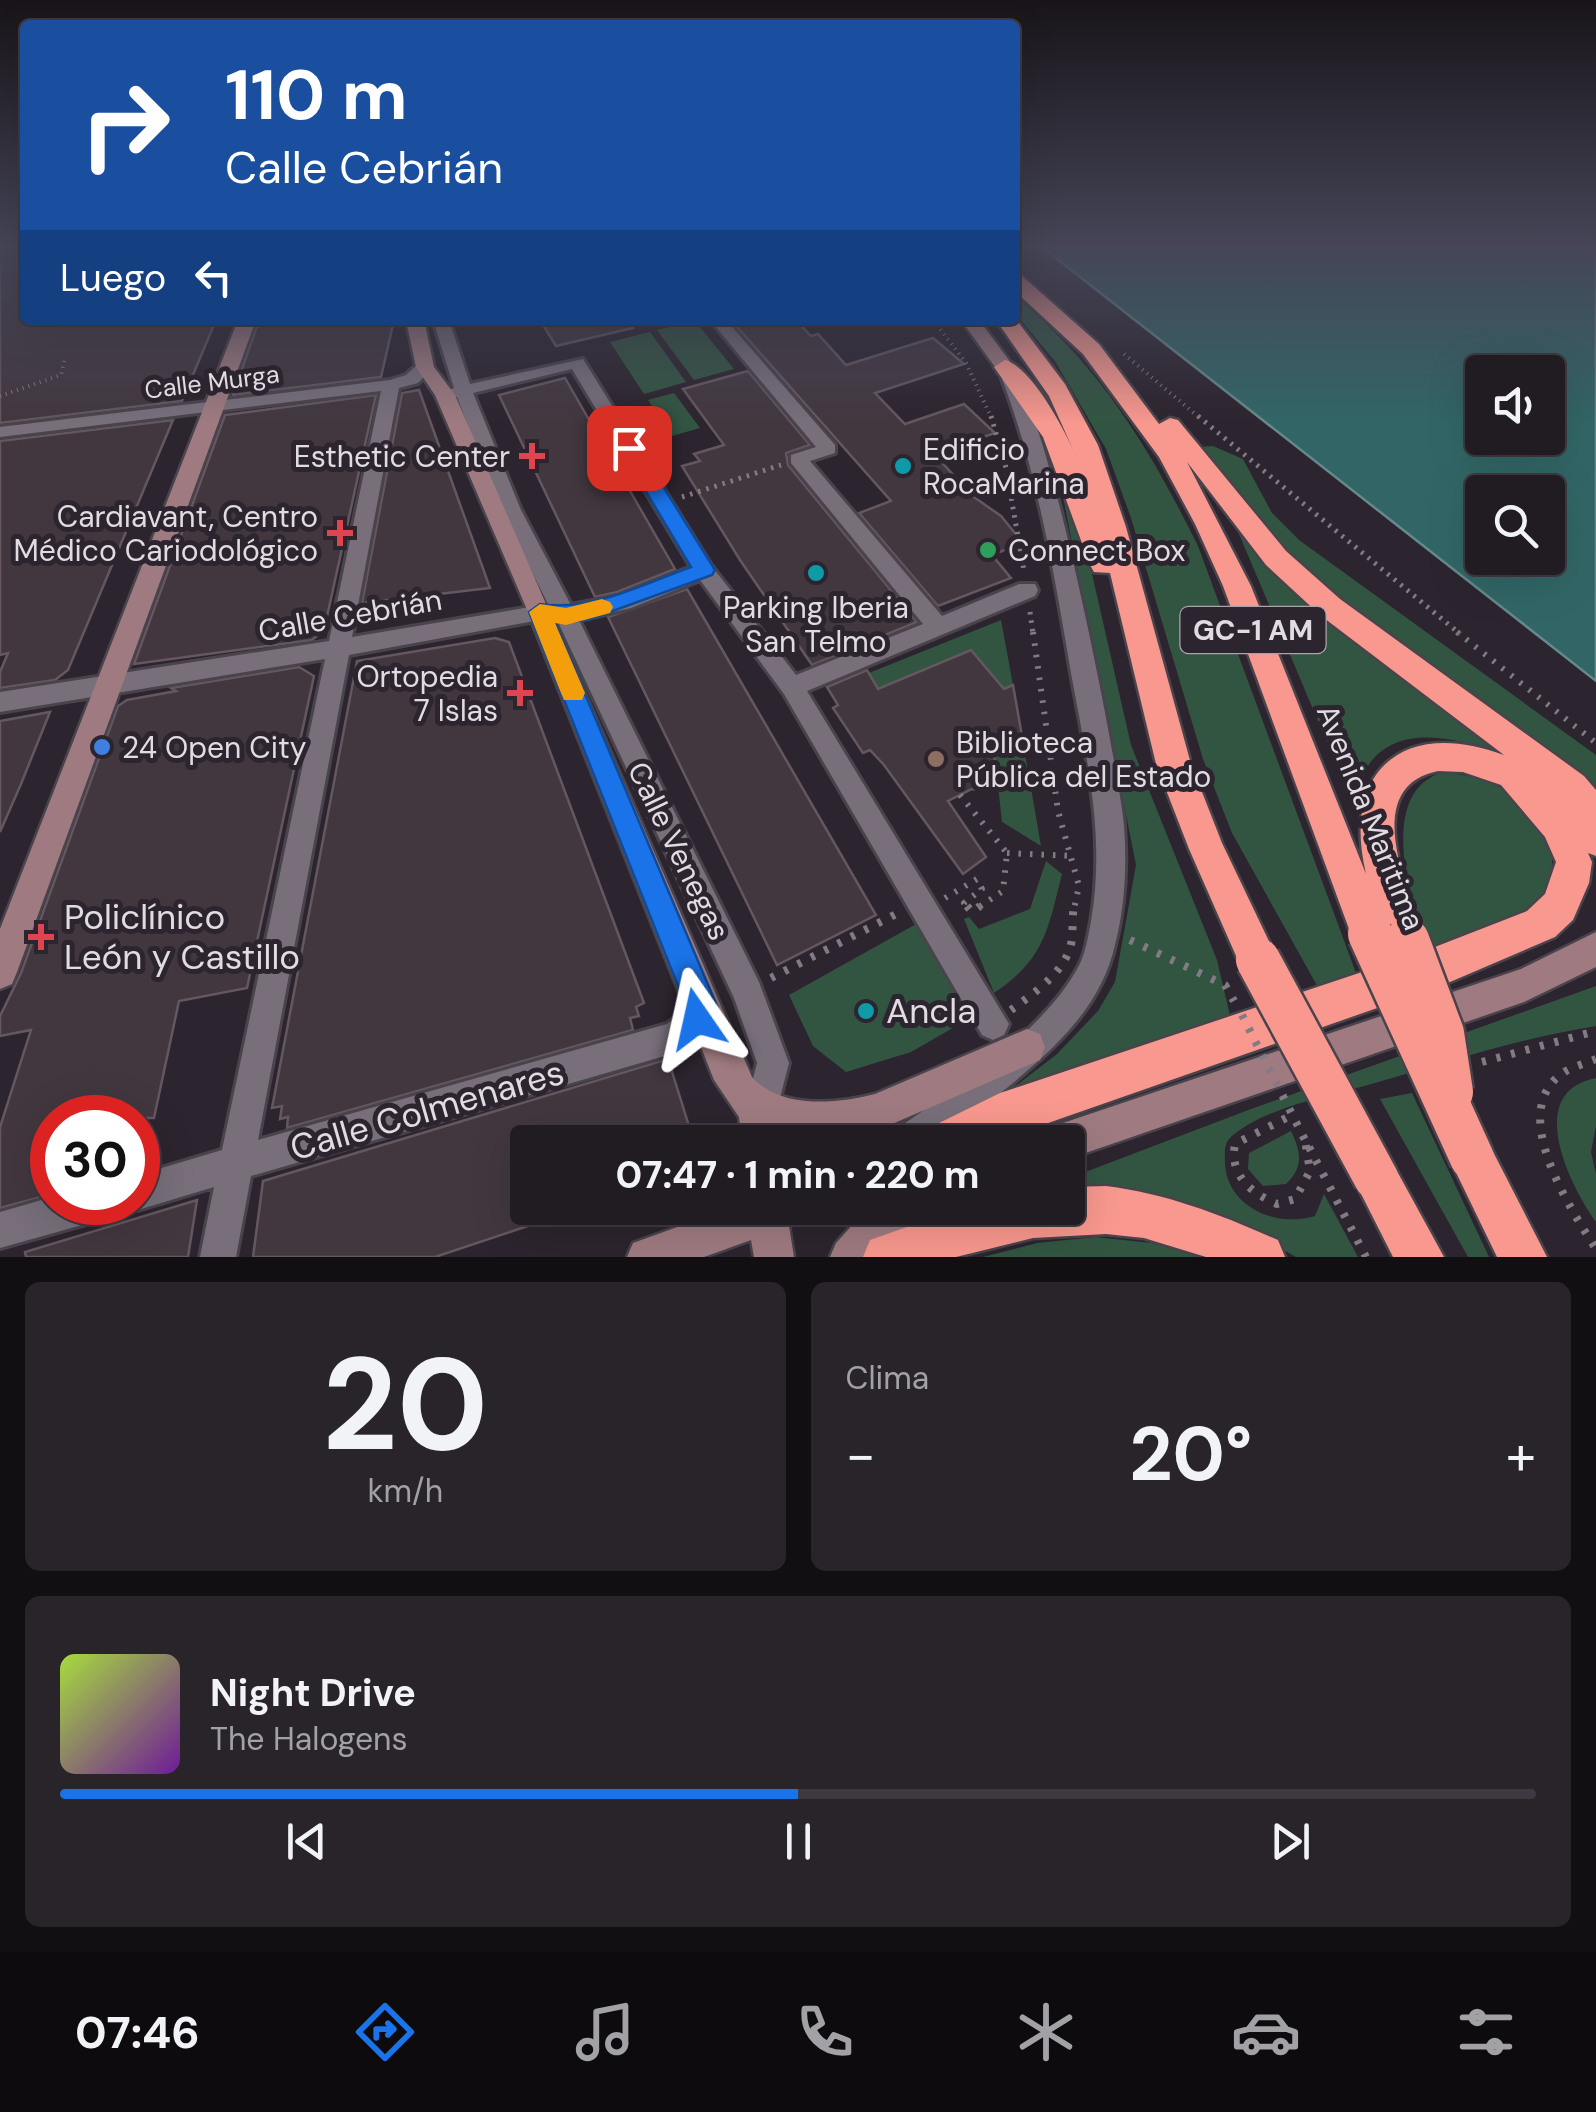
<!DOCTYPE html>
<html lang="es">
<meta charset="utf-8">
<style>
:root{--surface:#211b22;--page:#29242a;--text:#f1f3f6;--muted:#a2a1a5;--line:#3e3940;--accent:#1a73e8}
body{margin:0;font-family:"DM Sans",sans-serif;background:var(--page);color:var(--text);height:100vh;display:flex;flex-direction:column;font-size:38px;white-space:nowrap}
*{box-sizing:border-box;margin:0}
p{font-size:32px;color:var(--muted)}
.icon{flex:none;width:55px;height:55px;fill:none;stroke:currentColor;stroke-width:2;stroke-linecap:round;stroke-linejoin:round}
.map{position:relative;height:1257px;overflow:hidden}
.side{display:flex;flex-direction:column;gap:25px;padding:25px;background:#120f13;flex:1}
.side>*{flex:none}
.guide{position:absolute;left:20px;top:20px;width:1000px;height:305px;border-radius:10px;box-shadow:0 10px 40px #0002,0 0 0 2px var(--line);background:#1a4fa0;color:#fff;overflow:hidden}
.fabs{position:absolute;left:1465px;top:355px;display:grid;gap:20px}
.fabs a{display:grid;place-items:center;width:100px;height:100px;border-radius:10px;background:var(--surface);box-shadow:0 10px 40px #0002,0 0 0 2px var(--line);font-size:50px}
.speed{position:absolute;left:30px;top:1095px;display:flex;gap:20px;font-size:50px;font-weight:700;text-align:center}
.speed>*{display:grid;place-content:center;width:130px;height:130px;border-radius:50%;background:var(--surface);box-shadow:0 10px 40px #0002,0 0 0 2px var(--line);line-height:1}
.speed .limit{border:15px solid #d22;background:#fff;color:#111}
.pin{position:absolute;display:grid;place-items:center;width:85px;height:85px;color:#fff;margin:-42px;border-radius:20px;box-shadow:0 5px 15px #0006}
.me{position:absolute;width:110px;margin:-55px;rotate:349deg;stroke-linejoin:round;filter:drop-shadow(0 0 8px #0008)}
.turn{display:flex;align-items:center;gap:35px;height:210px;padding:0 40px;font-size:45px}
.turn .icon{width:130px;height:130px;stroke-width:2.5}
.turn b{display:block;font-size:70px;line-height:85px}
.then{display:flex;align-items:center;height:95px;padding:0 40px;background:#0003;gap:20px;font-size:38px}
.big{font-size:75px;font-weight:700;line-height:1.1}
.side .card{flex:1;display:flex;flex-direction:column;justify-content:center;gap:15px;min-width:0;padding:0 35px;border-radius:15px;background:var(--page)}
.side .dial{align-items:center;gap:0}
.dial b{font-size:130px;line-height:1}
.song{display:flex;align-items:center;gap:30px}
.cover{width:120px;height:120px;border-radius:15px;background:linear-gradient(135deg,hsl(80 70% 55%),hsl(280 70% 35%))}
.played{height:10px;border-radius:5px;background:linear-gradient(90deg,var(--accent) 50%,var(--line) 50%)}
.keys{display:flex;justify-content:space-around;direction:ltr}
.heat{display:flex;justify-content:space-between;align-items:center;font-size:55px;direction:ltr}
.side .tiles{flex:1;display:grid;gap:25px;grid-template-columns:1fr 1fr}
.card:last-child{grid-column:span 2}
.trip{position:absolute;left:510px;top:1125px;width:575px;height:100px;border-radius:10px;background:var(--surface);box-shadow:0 10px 40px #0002,0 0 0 2px var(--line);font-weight:700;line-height:100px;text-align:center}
.dock{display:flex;height:160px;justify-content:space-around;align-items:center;background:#0d0b0e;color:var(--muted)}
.dock .icon{width:70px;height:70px}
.dock .selected{color:var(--accent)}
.dock b{font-size:45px;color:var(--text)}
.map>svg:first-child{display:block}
.green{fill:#325542}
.water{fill:#326666;stroke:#66898b;stroke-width:2.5;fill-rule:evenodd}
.building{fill:#42373f;stroke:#645760;stroke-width:2.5}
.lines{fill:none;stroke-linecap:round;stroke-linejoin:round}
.street-casing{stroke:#49434b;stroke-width:6}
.secondary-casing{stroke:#49434b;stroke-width:5}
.highway-casing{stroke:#49434b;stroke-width:5}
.path-far3{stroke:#827b83;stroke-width:4;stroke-dasharray:1 5;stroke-linecap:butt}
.path-far2{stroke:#827b83;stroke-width:5;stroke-dasharray:2.5 6;stroke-linecap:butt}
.path-far1{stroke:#827b83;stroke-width:6;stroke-dasharray:2.5 9;stroke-linecap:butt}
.path{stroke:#827b83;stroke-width:8;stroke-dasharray:4 11;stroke-linecap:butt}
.street{fill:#786f7b;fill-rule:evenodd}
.secondary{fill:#9f7b81;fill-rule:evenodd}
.highway{fill:#f9988e;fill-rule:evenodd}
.highway-bridge-casing{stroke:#49434b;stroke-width:49;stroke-linecap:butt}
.path-bridge{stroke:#827b83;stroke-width:8;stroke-dasharray:4 11;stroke-linecap:butt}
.highway-bridge{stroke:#f9988e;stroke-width:44}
.route{fill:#1a73e8;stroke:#114b97;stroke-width:2.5}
.slow{fill:#f59e0b}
.health-dot{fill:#e0444e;stroke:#2c242e;stroke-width:4}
.culture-dot{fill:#0f9aa8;stroke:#2c242e;stroke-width:4}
.leisure-dot{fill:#2e9e5b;stroke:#2c242e;stroke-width:4}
.shop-dot{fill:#3f7fe0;stroke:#2c242e;stroke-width:4}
.education-dot{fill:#8d6e63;stroke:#2c242e;stroke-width:4}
.labels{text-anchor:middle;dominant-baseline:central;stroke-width:10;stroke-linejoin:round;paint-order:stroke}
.far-street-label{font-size:25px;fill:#e1dbe2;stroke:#2c242e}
.shield{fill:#2c242e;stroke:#aba4ac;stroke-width:2.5}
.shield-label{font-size:28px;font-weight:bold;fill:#e1dbe2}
.poi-label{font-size:30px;fill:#e1dbe2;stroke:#2c242e;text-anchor:start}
.street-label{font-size:30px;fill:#e1dbe2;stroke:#2c242e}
.near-poi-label{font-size:35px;fill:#e1dbe2;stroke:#2c242e;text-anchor:start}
.near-street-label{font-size:35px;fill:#e1dbe2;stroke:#2c242e}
</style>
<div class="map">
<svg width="1596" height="1257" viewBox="0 0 1596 1257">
<rect width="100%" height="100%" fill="#2c242e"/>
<g class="green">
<path d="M1015 296C1101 368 1149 447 1198 546L1359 981 1320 991 1232 833 1203 759 1131 518 1106 449 1055 361 1015 313Z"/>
<polygon points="695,321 734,369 694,380 657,330"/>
<polygon points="650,332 686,382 644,394 610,342"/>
<polygon points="674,393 700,428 672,436 648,400"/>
<polygon points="1213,446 1243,459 1272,513 1299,540 1596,755 1596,793 1310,577 1198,447"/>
<polygon points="1066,492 1075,499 1131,745 1217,960 1231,1020 1008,1092 1057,1054 1098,1011 1115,982 1136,865 1063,497"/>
<path d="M1236 527 1237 525 1522 764C1481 745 1405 716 1370 763 1360 777 1360 791 1358 807L1354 806Z"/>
<polygon points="1001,620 1013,685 1004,689 971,650 878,689 869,673"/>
<polygon points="993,740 1023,742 1041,846 1002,822"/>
<path d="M1440 773C1488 773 1551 804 1552 859 1553 872 1552 885 1543 896 1520 926 1461 942 1425 949 1411 902 1377 795 1440 773Z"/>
<path d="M1046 861 1062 874C1048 929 1045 959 994 993L964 919 969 917 979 929 1030 909Z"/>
<polygon points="918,923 972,1017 911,1052 846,1072 813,1046 789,995"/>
<path d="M1596 986V1026C1521 1038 1448 1062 1375 1083 1329 1097 1271 1105 1233 1135 1223 1143 1225 1152 1225 1163 1227 1207 1276 1228 1315 1216L1324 1194 1358 1257H1296L1240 1225 1088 1191 1080 1174 1251 1109Z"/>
<path d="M1596 1078V1126L1591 1152 1596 1174V1222C1570 1186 1523 1092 1596 1078Z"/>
<polygon points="1412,1093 1489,1257 1468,1257 1380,1099"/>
<path d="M1291 1131C1301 1152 1304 1167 1286 1184L1263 1186 1248 1169 1249 1153Z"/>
<polygon points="1095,1237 1152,1243 1199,1257 983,1257 1037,1243"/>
</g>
<path class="water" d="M1043 248H1596V681ZM1482 372H1548V438H1482ZM1482 492H1548V558H1482Z"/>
<g class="building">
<polygon points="0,248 25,248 25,320 216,320 182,401 0,423"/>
<polygon points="259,320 314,322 394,320 381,377 233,395"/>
<polygon points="540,320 632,320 633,328 556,346"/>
<polygon points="731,320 796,320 811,336 818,334 846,365 933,338 964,364 875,393 905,424 964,404 995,433 934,454 957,479 951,481 1001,516 1023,543 992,555 1011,578 938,606 859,513 891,501"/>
<polygon points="748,371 810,445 786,453 788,465 917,622 812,665 740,560 682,466 700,461 694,454 724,445 683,389"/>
<polygon points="565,378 641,510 675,569 617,592 595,597 499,395"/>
<polygon points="419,390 490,588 362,603 402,393"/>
<polygon points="376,395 324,630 312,640 134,664 225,415"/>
<polygon points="173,420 68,670 55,680 0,688 0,672 8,653 0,655 0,441"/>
<polygon points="687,589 876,915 777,965 608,617"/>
<polygon points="495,638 509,642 644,1003 636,1007 639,1016 630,1018 633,1030 287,1128 288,1117 280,1119 282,1106 272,1108 357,661"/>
<polygon points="971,650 1004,689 1013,685 1023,742 993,740 997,790 972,789 948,801 986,857 963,874 884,765 870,750 863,753 833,708 838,705 827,687 867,670 878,689"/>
<polygon points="299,667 314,676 247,988 179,1001 154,1118 52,1118 52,1194 0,1208 0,1127 31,1030 0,1036 0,1016 21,973 118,706 127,700 176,691 171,688"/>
<polygon points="50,712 21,784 0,832 0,721"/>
<polygon points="668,1059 694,1142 528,1142 528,1208 572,1208 573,1211 435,1257 253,1257 263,1181"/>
<polygon points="197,1200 188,1257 26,1257 25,1252"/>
</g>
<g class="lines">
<defs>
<g id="street">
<path d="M433 320H449L470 384 583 359 711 565 796 675 923 624 791 463V455L816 447 710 320H726L835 445V453L810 461 942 616 1019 584H1035L1038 590 1035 596 807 691 1009 1024 1004 1035 993 1040 982 1035 784 694 700 580 631 608 579 620 759 982 789 1063 778 1106 768 1121 756 1126 744 1121 739 1109 751 1087 757 1063 734 998 558 622 540 620 349 655 258 1140 667 1024 686 1008 691 995 702 991 713 995 717 1006 708 1030 675 1053 251 1176 236 1257H200L214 1187 138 1210 125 1202H138V1175L222 1150 325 659 0 712V692L329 641 381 391 0 437V427L390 380 406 375 419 363H431L433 367 418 383 399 388 352 637 548 604 501 510 457 397 445 400 436 395 454 388ZM572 369 691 567 618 596 571 605 521 510 473 393Z"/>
<path d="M1010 374C1045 388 1119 770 1124 825 1127 865 1125 907 1115 945 1101 1007 1055 1048 1008 1087 993 1099 952 1137 936 1142 923 1146 903 1142 890 1142L895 1130C954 1090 1040 1034 1076 971 1085 957 1088 937 1091 921 1106 835 1086 757 1071 673 1054 573 1038 474 1002 379Z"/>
<polygon points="52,1197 52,1202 117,1202 112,1214 100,1220 0,1248 0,1212"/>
</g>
<g id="secondary">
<polygon points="238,320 256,320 17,972 12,984 0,989 0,929"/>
<path d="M406 320H424L434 367 455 395 752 1077C781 1109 836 1104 875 1094L1027 1029 1040 1034 1045 1047 1040 1060 876 1131C842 1139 812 1139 778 1132L780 1142H742L739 1117 714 1080 528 612 435 395 416 367Z"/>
<polygon points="961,320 979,320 1014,367 1012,371 998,371"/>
<polygon points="1596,932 1596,967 1524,1002 1068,1159 1068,1142 1044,1142 1050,1129 1063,1123 1521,969"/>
<polygon points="730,1208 805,1208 799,1222 789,1226 794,1257 754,1257 751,1240 704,1257 627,1257 633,1243"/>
<polygon points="868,1208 921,1208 915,1222 877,1257 830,1257 836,1243"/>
</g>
<g id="highway">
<path d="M1015 274 1022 276 1099 344 1159 424 1170 418 1178 420 1286 551 1340 599 1584 776 1596 790V856L1588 853 1592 862 1589 883 1573 920 1555 937 1443 985 994 1142H927L933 1126 1000 1093 1404 958 1393 954 1387 940 1384 948 1370 953 1356 948 1223 586 1195 524 1159 457 1083 354 1015 291ZM1187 462 1266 565 1320 615 1504 755C1405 718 1341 769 1366 874L1251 586ZM1438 771 1463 772 1501 785 1545 837 1556 862 1545 894 1527 911 1422 952 1427 940C1408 891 1359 787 1438 771Z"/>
<path d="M1015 318 1065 384 1098 445 1126 527 1191 764 1222 843 1278 960 1272 974 1258 980 1244 974 1189 849 1156 764 1110 573 1094 572 1090 565 1043 437 994 367 1005 360C1034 368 1069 438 1080 465L1049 396 996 320Z"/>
<polygon points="1472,1135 1488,1142 1547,1257 1497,1257 1449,1158 1456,1142"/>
<polygon points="1376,1155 1392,1162 1444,1257 1393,1257 1353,1178 1360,1162"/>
<path d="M1106 1186C1169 1194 1221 1215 1278 1240L1285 1257H1206L1144 1238 1106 1234 1033 1238 956 1257H863L870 1240 961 1208H1068V1187Z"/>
</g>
</defs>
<use href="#street" class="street-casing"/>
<use href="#secondary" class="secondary-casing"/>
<use href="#highway" class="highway-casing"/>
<g class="path-far3">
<polyline points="933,320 966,363 992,419"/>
<polyline points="1124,354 1201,419"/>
<polyline points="0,396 61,375 65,358"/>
</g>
<g class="path-far2">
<polyline points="991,416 1006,468 1024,571"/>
<polyline points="1198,416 1460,634"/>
<polyline points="682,497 781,465"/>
<polyline points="1030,612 1033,634"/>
</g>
<g class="path-far1">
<polyline points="1033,632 1058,811 1079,886 1074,909"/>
<polyline points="1457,632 1596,743"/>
<polyline points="960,795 1007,853 1003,891 976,909"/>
<polyline points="1007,853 1073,856"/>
<polyline points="945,898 977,879 982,889 964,903 969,909"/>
</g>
<g class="path">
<polyline points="967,906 972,912 980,906"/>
<polyline points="1130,940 1225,985 1234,1001"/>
<polyline points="771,978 900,912"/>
<path d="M1011 1010C1034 993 1069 970 1072 938 1073 927 1072 918 1074 906"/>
<path d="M1596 1059C1587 1063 1575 1066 1566 1071 1504 1108 1570 1208 1596 1249"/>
<polyline points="1482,1062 1596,1031"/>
<path d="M1286 1118 1235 1144C1229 1175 1251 1193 1277 1204L1295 1199 1310 1171 1305 1140"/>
<polyline points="1309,1147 1366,1257"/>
</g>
<use href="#street" class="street"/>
<use href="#secondary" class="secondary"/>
<use href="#highway" class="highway"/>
<defs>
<g id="highway-bridge">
<polyline points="1370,934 1472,1158"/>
<polyline points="1407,940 1442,1033 1451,1092"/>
<polyline points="1258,960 1376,1178"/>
</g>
</defs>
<use href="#highway-bridge" class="highway-bridge-casing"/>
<polyline class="path-bridge" points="1242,1015 1305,1140"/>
<use href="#highway-bridge" class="highway-bridge"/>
</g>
<linearGradient id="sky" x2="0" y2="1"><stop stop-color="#181419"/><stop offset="0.58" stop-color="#454557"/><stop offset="1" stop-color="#454557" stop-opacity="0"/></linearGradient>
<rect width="1596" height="424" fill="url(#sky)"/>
<path class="route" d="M629 442 636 443 715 570 712 575 588 620 555 623 717 1006 708 1030 697 1035 686 1030 681 1019 686 1006 529 612 540 604C592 612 643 584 691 567L620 448Z"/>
<polygon class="slow" points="602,599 610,602 613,607 610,613 566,625 555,623 585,693 582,700 564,700 561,693 529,612 540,604 566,608"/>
<g class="health-dot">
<path d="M527 441h10v10h10v10h-10v10h-10v-10h-10v-10h10z"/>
<path d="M335 518h10v10h10v10h-10v10h-10v-10h-10v-10h10z"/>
<path d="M515 678h10v10h10v10h-10v10h-10v-10h-10v-10h10z"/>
<path d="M36 922h10v10h10v10h-10v10h-10v-10h-10v-10h10z"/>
</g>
<g class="culture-dot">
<circle cx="903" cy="466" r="10"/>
<circle cx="816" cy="573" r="10"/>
<circle cx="866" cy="1011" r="10"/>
</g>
<circle class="leisure-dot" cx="988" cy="550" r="10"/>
<circle class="shop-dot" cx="102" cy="747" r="10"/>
<circle class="education-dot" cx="936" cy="759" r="10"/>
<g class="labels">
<g class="far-street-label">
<text transform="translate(212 382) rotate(-7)">Calle Murga</text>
</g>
<rect class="shield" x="1180.5" y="607" width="145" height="46" rx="8"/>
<g class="shield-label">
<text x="1253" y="630">GC-1 AM</text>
</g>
<g class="poi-label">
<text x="923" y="449">Edificio<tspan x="923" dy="34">RocaMarina</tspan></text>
<text x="510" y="456" text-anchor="end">Esthetic Center</text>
<text x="318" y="516" text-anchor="end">Cardiavant, Centro<tspan x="318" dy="34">Médico Cariodológico</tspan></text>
<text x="1008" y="550">Connect Box</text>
<text x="816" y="607" text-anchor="middle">Parking Iberia<tspan x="816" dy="34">San Telmo</tspan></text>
<text x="498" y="676" text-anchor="end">Ortopedia<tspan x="498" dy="34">7 Islas</tspan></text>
<text x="956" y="742">Biblioteca<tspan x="956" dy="34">Pública del Estado</tspan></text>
<text x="122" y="747">24 Open City</text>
</g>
<g class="street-label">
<text transform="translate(350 615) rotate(-10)">Calle Cebrián</text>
<text transform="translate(1371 817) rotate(68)">Avenida Maritima</text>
<text transform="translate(679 851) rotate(64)">Calle Venegas</text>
</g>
<g class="near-poi-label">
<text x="64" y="917">Policlínico<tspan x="64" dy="40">León y Castillo</tspan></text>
<text x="886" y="1011">Ancla</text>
</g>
<g class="near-street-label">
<text transform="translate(427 1110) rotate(-16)">Calle Colmenares</text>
</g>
</g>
</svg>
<div class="fabs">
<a><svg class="icon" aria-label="sound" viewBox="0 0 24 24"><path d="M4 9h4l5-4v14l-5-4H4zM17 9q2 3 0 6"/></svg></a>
<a><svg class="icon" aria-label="search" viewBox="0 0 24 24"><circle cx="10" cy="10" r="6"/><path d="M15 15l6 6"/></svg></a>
</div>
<div class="speed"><div class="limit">30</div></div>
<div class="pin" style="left:629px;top:448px;background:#d93025"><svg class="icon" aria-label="arrive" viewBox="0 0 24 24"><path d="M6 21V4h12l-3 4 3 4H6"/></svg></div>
<svg class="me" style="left:697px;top:1019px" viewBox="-20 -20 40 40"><path d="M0-17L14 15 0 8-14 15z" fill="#1a73e8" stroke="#fff" stroke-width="4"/></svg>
<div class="trip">07:47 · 1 min · 220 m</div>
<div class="guide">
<div class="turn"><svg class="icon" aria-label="right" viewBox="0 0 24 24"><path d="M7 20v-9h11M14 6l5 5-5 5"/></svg><div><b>110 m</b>Calle Cebrián</div></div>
<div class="then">Luego<svg class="icon" aria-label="left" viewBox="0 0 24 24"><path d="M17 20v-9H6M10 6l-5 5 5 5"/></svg></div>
</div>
</div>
<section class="side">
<div class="tiles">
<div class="card dial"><b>20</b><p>km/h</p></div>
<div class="card"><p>Clima</p>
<div class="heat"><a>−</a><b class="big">20°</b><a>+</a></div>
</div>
<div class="card">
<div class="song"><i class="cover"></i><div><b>Night Drive</b><p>The Halogens</p></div></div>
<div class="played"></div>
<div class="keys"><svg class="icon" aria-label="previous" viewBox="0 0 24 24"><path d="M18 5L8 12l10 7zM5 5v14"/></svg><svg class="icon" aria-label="pause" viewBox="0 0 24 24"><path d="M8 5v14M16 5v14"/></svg><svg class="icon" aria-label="next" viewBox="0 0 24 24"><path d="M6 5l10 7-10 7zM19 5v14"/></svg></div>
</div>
</div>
</section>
<nav class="dock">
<b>07:46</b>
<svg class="icon selected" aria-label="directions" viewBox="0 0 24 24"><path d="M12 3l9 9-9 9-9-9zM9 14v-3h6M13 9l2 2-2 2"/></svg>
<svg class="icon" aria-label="music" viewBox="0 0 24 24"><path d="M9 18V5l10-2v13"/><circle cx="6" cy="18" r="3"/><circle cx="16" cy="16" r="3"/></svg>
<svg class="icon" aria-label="phone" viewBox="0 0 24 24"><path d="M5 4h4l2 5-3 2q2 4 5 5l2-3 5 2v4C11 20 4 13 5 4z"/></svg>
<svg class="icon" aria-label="climate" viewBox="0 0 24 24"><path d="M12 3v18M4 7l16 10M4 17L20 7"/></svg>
<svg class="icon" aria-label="car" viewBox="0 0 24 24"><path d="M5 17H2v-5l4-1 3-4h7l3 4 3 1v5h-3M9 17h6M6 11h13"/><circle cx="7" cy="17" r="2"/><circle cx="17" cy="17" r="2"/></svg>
<svg class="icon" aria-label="filters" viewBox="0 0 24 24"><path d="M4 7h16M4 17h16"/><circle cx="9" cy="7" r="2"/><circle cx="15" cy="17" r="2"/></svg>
</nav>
